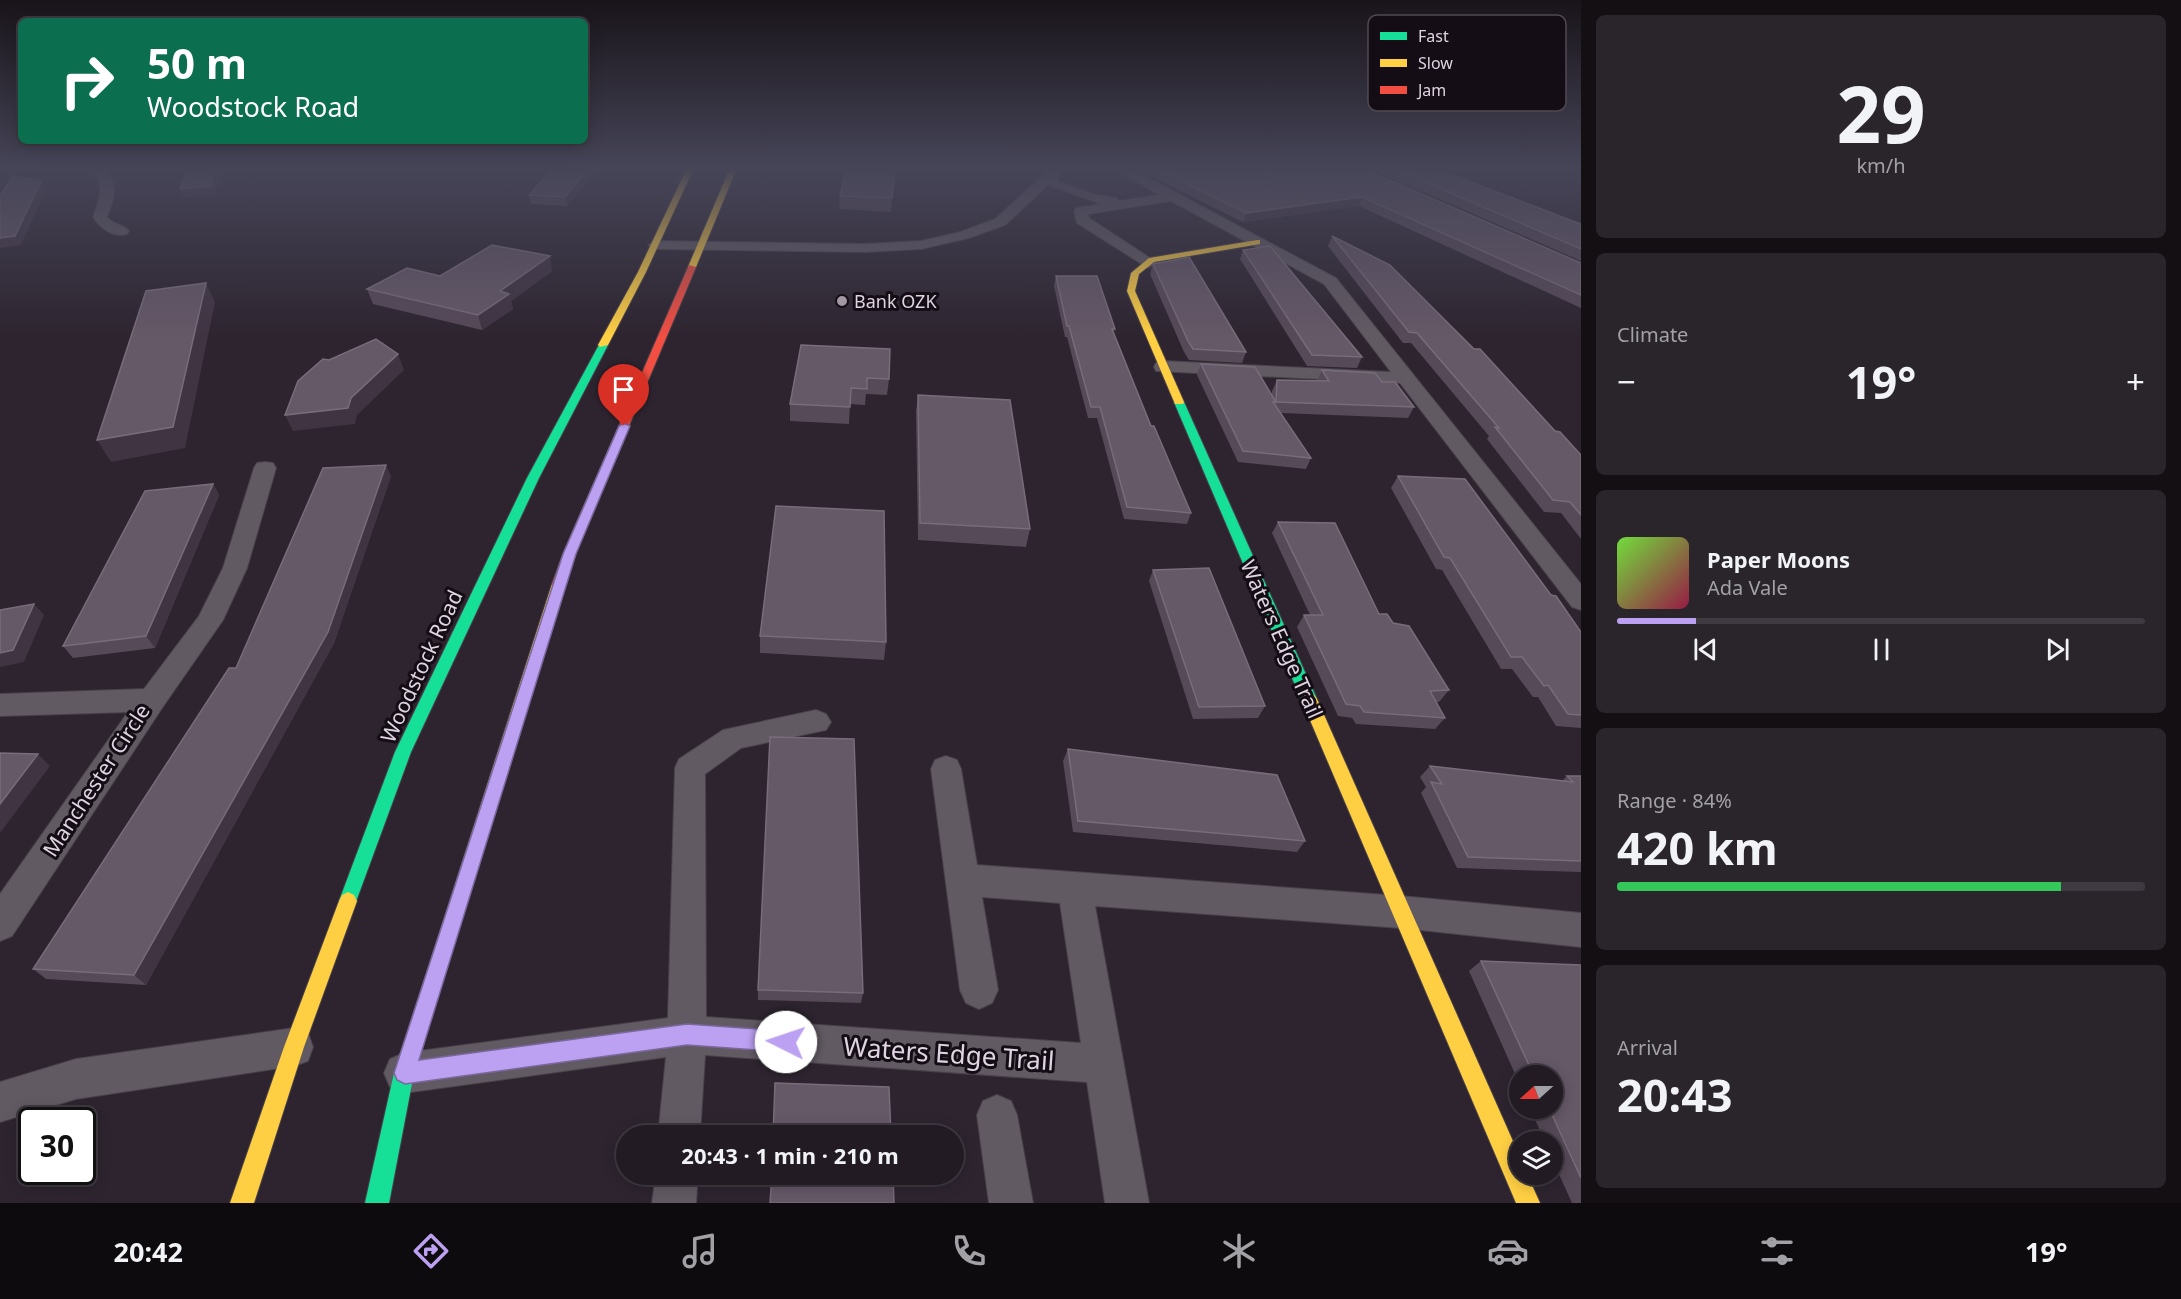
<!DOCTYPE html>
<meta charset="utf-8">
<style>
:root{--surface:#221b23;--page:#2a242b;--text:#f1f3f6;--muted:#a2a1a6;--line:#3f3941;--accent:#bca0f2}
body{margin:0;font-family:"Noto Sans",sans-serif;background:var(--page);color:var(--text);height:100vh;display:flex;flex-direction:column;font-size:22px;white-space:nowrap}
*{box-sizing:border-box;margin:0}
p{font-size:20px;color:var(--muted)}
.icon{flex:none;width:33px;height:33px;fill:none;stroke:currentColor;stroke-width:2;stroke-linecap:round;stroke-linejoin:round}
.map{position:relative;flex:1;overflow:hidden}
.drawer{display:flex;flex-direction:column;gap:15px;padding:15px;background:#130f13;width:600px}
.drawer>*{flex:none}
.banner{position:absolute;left:18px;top:18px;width:570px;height:126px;border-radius:9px;box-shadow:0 3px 15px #0003,0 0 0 2px var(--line);background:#0b6e4f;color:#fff;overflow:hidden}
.needle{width:39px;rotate:249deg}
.buttons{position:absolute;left:1509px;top:1065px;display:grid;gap:12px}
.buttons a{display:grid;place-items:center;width:54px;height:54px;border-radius:50%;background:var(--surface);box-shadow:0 3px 15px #0003,0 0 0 2px var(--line);font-size:30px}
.speed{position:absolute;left:18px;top:1107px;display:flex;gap:12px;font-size:30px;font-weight:700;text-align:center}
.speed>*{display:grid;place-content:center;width:78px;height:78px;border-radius:50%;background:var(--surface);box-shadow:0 3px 15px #0003,0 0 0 2px var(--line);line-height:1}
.speed .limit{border:3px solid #111;border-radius:9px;background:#fff;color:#111}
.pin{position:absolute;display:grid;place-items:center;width:51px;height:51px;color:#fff;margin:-62px -26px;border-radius:50% 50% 50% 0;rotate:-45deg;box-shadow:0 0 6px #0007}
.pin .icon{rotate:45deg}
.me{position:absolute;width:66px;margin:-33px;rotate:274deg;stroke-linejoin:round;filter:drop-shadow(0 0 4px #0008)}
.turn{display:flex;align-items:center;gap:21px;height:126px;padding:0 30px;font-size:27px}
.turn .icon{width:78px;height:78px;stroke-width:2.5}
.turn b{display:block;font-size:42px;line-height:51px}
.big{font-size:45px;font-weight:700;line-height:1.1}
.drawer .tile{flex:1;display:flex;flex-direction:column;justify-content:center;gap:9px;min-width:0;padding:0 21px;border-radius:9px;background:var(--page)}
.drawer .dial{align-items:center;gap:0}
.dial b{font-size:78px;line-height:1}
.song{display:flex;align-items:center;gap:18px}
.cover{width:72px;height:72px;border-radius:9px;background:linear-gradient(135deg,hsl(100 70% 55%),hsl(340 70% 35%))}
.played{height:6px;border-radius:3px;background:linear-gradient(90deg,var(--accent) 15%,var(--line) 15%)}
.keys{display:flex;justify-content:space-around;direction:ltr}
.heat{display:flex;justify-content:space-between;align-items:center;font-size:33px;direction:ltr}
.charge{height:9px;border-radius:4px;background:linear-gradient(90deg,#34c759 84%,var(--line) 0)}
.trip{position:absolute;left:616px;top:1125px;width:348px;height:60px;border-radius:30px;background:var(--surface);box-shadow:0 3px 15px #0003,0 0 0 2px var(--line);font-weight:700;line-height:60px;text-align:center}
.tabs{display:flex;height:96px;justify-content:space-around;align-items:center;background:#0e0b0e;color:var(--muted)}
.tabs .icon{width:42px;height:42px}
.tabs .on{color:var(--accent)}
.tabs b{font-size:27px;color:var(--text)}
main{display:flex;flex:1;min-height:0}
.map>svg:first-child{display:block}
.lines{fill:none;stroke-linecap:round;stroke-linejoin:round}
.street-casing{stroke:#49414a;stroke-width:2}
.fast-casing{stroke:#49414a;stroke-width:2}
.slow-casing{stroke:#49414a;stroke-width:2}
.jam-casing{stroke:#49414a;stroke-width:2}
.street{fill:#625a63;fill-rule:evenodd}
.fast{fill:#16e098;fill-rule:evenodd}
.slow{fill:#ffcf43;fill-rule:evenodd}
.jam{fill:#f24e42;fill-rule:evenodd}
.wall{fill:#564958}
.shaded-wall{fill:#403442}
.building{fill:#655867;stroke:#786c7a;stroke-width:1.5}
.route{fill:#bca0f2;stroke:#7a689d;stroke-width:1.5}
.poi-dot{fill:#a196a3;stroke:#140d15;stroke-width:2}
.labels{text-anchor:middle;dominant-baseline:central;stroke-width:6;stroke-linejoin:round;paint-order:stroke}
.far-poi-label{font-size:18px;fill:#dfd4e1;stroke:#140d15;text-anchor:start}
.street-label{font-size:21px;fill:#dfd4e1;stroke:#140d15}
.near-street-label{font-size:26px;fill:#dfd4e1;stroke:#140d15}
.key{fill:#140d15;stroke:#514952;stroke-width:1.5}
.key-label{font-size:16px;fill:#dfd4e1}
</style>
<main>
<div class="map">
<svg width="1581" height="1203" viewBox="0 0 1581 1203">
<rect width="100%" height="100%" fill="#2d242f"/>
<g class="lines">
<defs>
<g id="street">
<path d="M92 168H105C119 185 114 199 107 217 113 225 124 224 129 231L127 234C113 238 100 228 93 217 100 198 105 186 92 168Z"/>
<polygon points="1051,168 1065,168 1057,177 1059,182 1097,195 1117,198 1119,201 1159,195 1126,175 1132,171 1137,172 1336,278 1581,584 1581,610 1572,607 1400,383 1156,371 1154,367 1156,363 1163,361 1391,372 1324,284 1171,201 1088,214 1089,218 1153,260 1156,263 1148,268 1077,223 1074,211 1076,208 1101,204 1048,185 1005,225 969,238 921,249 864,252 655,249 648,245 655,241 864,244 921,241 960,232 995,219"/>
<polygon points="265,462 273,463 276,468 247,568 223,620 162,708 12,936 0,941 0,894 128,712 0,716 0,694 144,689 199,616 223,568 254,468 257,463"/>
<polygon points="816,710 826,714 831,722 826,730 741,748 705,774 706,1017 1081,1043 1060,903 982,897 998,990 992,1003 979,1009 966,1003 960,990 931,769 935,760 946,756 957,760 961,769 977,865 1401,896 1581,913 1581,947 1401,928 1095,906 1149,1203 1105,1203 1087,1082 705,1055 700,1136 658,1136 666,1057 404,1093 390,1087 384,1073 390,1059 404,1053 668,1018 675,768 679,759 723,730"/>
<polygon points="294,1028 308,1033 313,1047 308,1061 294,1066 76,1099 0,1122 0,1082 76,1059"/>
<polygon points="997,1095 1011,1101 1017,1115 1033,1203 989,1203 977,1115 983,1101"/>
<polygon points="656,1174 698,1174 696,1203 652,1203"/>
</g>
<g id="fast">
<polygon points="600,343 608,345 539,478 411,752 354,907 348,910 342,907 339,901 395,752 527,478"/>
<polygon points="1179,399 1184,402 1317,699 1314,703 1309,705 1304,703 1301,699 1174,402"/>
<polygon points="446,932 453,935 455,941 414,1073 389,1203 365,1203 394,1073 437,941 439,935"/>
</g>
<g id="slow">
<polygon points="687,168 694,168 646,272 608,345 600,347 598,345 638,272"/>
<polygon points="730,168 737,168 696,267 689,269 688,267"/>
<polygon points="1257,240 1260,240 1260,244 1154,262 1139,274 1135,291 1184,402 1183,404 1175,404 1127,291 1131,273 1149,258"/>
<polygon points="559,580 566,584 455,941 453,947 446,950 439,947 437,941 552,584"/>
<polygon points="1309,693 1314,695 1317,699 1520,1157 1520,1174 1527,1174 1540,1203 1516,1203 1301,699 1304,695"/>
<polygon points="348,892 354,895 357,901 304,1047 254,1203 230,1203 284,1047 339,901 342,895"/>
</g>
<polygon id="jam" points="689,265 696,267 575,554 566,584 564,587 554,587 552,584 563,554"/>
</defs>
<use href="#street" class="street-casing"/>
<use href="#fast" class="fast-casing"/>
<use href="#slow" class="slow-casing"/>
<use href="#jam" class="jam-casing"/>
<use href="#street" class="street"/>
<use href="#fast" class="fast"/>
<use href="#slow" class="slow"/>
<use href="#jam" class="jam"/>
</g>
<g class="wall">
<polygon points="553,168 598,168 567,206 531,204 529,195"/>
<polygon points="895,168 891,212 839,209 840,196"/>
<polygon points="1144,168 1362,168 1581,263 1581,308 1359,206 1243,222 1143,172"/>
<polygon points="1368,168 1434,168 1581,224 1581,261"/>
<polygon points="1332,236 1581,455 1581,539 1561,513 1544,512 1487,439 1489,436 1411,343 1403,343 1328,246"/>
<polygon points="1243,250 1362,357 1357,368 1307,366 1240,259"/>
<polygon points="1153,264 1246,352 1242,363 1189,360 1184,352 1150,274"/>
<polygon points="552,271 511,301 513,309 482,330 373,304 367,289"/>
<polygon points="1056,276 1115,329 1113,333 1151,426 1191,513 1187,524 1124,519 1097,418 1088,418 1067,337 1065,337 1054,286"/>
<polygon points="801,345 889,379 887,395 866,394 865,405 850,404 849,424 790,421 790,404"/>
<polygon points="1201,364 1272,395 1272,391 1277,380 1317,381 1322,370 1382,382 1414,407 1408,418 1281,413 1311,458 1306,469 1238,462 1197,375"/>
<polygon points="918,395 1030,529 1026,547 918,540 916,411"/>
<polygon points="391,476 334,643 146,985 46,979 33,969 236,668"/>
<polygon points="1398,476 1551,595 1581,632 1581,728 1556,726 1538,697 1533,697 1512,669 1501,669 1442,570 1436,569 1391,488"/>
<polygon points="213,484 219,495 155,648 73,658 63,646"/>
<polygon points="1278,522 1379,614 1393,623 1449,690 1439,702 1436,702 1445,718 1435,729 1356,724 1352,718 1338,716 1297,627 1304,615 1310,615 1272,533"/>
<polygon points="1153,570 1265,706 1258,718 1193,719 1149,581"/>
<polygon points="760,636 886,642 884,660 760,653"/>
<polygon points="1068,749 1305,841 1297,852 1073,832 1063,761"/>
<polygon points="1430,766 1562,781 1567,776 1581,776 1581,872 1457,868 1421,793 1426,787 1420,777"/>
<polygon points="1481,961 1581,965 1581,1203 1572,1203 1552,1159 1552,1142 1545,1142 1530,1108 1552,1108 1552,1076 1520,1076 1520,1085 1469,971"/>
<polygon points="758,990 863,993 861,1003 758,1000"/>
</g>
<g class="shaded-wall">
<polygon points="214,168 220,168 215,195 184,198 180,189"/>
<polygon points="589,168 598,168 567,206 565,197"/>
<polygon points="41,181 46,190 21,245 0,248 0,238"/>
<polygon points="1362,197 1359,206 1243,222 1246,213"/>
<polygon points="550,256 552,271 511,301 513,309 482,330 478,315 500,291"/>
<polygon points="206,283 215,302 185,448 111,462 97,440"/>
<polygon points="398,354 404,370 357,415 355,424 293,431 285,415"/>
<polygon points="386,465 391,476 334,643 146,985 134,975"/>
<polygon points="213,484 219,495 155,648 146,636"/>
<polygon points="34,604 44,615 24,662 0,667 0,653"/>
<polygon points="38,754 50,766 0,833 0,804"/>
</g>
<g class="building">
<polygon points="188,168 214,168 211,186 180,189"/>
<polygon points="553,168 589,168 565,197 529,195"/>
<polygon points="846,168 895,168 892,198 840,196"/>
<polygon points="1154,168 1362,168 1581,263 1581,295 1362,197 1246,213"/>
<polygon points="1392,168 1434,168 1581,224 1581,249"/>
<polygon points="13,176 41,181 15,236 0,238 0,196"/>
<polygon points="1332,236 1390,265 1474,349 1480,349 1555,431 1560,432 1581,455 1581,515 1570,502 1553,500 1495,427 1499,428 1417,333 1409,332"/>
<polygon points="492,245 550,256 500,291 509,294 478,315 367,289 407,268 440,276"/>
<polygon points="1270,246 1362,357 1312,355 1243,250"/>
<polygon points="1189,257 1246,352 1193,349 1188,341 1153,264"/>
<polygon points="1056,276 1097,276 1115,329 1112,329 1151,426 1154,426 1191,513 1127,507 1100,407 1091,407 1069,326 1067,326"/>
<polygon points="206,283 173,427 97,440 146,291"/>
<polygon points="376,339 398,354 351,398 348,408 285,415 298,381 323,359 329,360"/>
<polygon points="801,345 890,349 889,379 867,378 867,389 851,388 850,407 790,404"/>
<polygon points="1201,364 1255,367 1276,402 1273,402 1311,458 1243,451"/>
<polygon points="1322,370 1375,373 1382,382 1395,382 1414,407 1276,402 1277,380 1329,381"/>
<polygon points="918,395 1010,400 1030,529 920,523"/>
<polygon points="386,465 328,632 134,975 33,969 229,668 236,668 323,468"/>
<polygon points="1398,476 1465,479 1551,595 1556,596 1581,632 1581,715 1568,714 1548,685 1544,686 1522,657 1511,657 1450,558 1444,557"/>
<polygon points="213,484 146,636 63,646 145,491"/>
<polygon points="776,506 884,511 886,642 760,636"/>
<polygon points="1278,522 1335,523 1379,614 1387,614 1393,623 1409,626 1449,690 1430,691 1445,718 1364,712 1360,706 1346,704 1304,615 1323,615"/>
<polygon points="1209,568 1265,706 1199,707 1153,570"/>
<polygon points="34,604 13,650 0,653 0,610"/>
<polygon points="770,737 854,739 863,993 758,990"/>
<polygon points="1068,749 1277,775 1305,841 1078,821"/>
<polygon points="0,753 38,754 0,804"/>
<polygon points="1430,766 1573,782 1567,776 1581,776 1581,861 1468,857 1431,782 1442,784"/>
<polygon points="1481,961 1581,965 1581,1178 1549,1108 1552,1108 1552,1076 1534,1076"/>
<polygon points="775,1083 889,1087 891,1136 773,1136"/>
<polygon points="772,1174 893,1174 894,1203 770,1203"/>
</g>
<linearGradient id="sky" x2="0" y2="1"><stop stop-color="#19141a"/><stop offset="0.5" stop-color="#464558"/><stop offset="1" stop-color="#464558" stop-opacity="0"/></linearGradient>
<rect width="1581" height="337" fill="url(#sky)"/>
<polygon class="route" points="624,423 630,426 576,554 419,1060 687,1024 786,1031 793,1034 796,1042 793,1049 786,1052 687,1045 405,1084 397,1080 394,1073 563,554 619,426"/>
<circle class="poi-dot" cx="842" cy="301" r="6"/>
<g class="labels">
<g class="far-poi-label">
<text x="854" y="301">Bank OZK</text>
</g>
<g class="street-label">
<text transform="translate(1282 639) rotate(66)">Waters Edge Trail</text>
<text transform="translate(421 666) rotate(-65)">Woodstock Road</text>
<text transform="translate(96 780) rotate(-57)">Manchester Circle</text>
</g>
<g class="near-street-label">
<text transform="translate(949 1053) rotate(4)">Waters Edge Trail</text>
</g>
</g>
<rect x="1368" y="15" width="198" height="96" rx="9" class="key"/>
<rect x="1380" y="32" width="27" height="8" fill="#16e098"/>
<rect x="1380" y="59" width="27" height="8" fill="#ffcf43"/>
<rect x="1380" y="86" width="27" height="8" fill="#f24e42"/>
<g class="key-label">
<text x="1418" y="42">Fast</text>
<text x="1418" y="69">Slow</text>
<text x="1418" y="96">Jam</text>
</g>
</svg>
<div class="buttons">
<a><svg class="needle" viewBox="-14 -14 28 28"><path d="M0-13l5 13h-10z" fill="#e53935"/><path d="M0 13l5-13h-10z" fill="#a2a1a6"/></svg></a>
<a><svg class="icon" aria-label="layers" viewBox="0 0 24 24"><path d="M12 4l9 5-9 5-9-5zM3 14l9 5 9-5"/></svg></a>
</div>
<div class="speed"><div class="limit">30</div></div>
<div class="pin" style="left:624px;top:426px;background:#d93025"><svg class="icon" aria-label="arrive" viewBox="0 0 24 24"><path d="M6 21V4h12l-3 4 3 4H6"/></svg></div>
<svg class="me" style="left:786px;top:1042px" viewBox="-20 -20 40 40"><circle r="19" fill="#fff"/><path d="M0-13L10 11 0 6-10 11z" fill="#bca0f2"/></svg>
<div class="trip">20:43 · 1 min · 210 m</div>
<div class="banner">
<div class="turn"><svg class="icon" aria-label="right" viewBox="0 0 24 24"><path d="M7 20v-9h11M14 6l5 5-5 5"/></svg><div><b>50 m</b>Woodstock Road</div></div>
</div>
</div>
<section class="drawer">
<div class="tile dial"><b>29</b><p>km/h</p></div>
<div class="tile"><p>Climate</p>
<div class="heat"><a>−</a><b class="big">19°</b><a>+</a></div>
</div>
<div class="tile">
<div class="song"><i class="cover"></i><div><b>Paper Moons</b><p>Ada Vale</p></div></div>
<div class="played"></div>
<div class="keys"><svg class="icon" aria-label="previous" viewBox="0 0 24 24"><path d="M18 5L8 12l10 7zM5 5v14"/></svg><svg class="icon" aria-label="pause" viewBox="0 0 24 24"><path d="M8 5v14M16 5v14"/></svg><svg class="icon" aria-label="next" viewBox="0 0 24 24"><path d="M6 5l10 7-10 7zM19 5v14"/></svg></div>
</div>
<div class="tile"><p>Range · 84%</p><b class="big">420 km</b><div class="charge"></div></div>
<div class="tile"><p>Arrival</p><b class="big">20:43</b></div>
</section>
</main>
<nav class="tabs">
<b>20:42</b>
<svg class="icon on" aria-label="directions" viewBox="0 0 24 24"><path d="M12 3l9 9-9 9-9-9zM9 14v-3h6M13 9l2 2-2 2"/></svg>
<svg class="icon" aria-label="music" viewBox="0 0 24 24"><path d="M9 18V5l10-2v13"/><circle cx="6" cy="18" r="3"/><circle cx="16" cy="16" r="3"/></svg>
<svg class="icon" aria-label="phone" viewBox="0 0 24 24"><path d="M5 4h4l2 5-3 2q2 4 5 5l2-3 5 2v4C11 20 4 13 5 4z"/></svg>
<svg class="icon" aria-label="climate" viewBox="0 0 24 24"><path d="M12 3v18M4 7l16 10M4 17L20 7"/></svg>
<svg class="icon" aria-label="car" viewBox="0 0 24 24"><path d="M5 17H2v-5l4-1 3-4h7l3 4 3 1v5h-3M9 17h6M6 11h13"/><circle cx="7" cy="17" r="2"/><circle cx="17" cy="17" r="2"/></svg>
<svg class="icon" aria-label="filters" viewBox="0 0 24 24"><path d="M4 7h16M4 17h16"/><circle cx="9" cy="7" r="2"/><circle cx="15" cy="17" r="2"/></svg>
<b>19°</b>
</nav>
